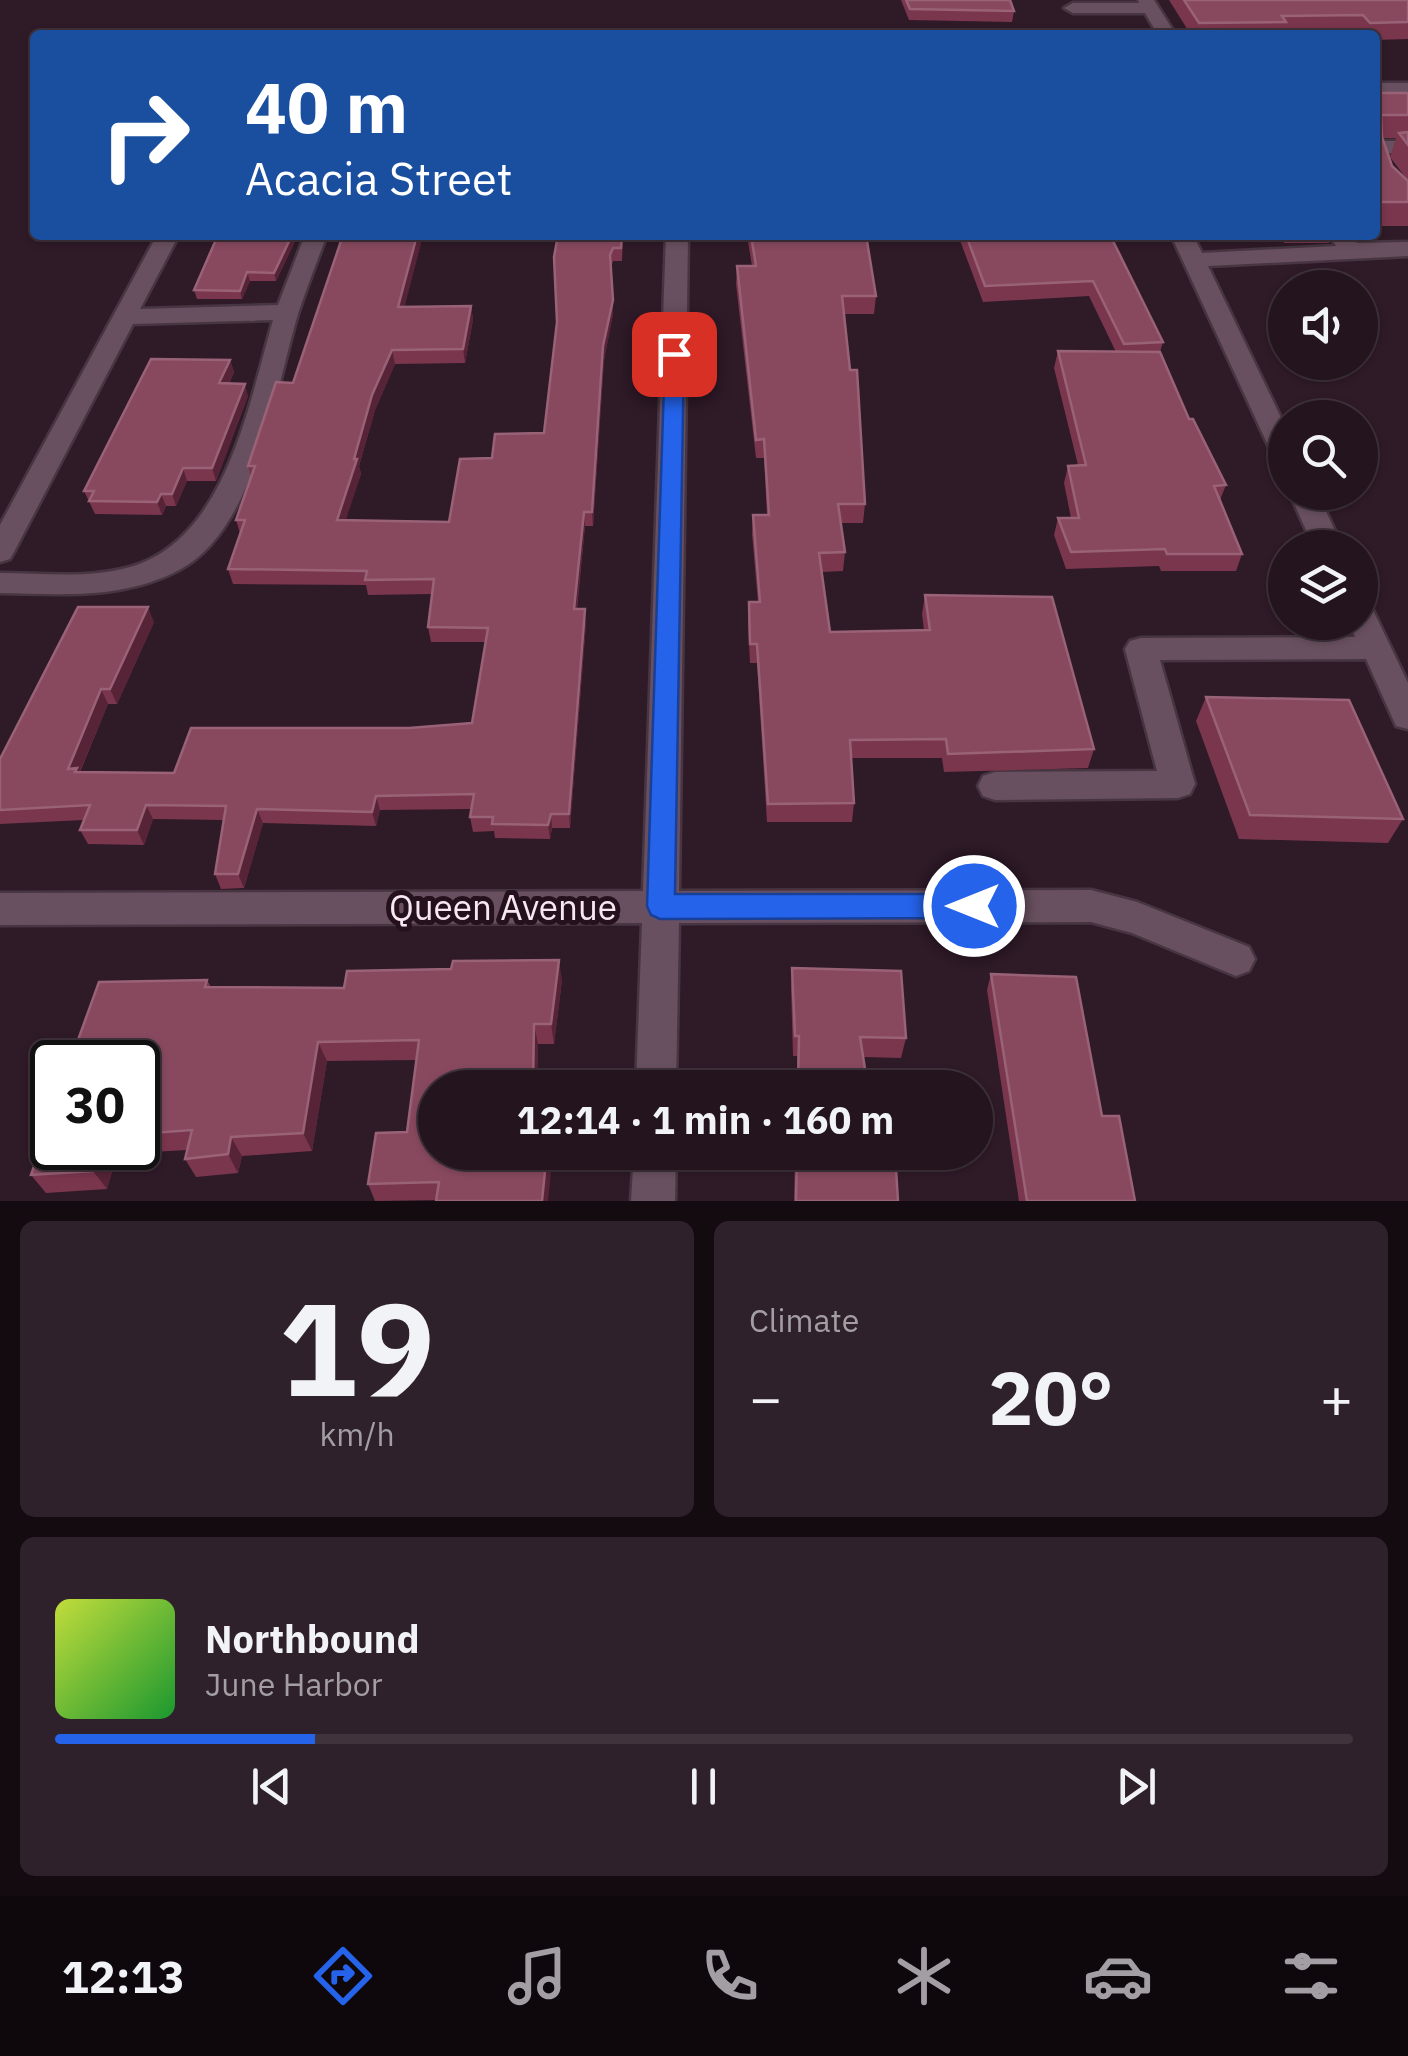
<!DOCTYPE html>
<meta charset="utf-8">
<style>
:root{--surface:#23141e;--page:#2f212b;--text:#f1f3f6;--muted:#a39ea4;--line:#40333c;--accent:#2563eb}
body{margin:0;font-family:"IBM Plex Sans",sans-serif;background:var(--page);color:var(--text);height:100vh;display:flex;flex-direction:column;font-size:38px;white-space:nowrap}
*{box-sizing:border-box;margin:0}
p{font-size:32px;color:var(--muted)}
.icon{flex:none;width:55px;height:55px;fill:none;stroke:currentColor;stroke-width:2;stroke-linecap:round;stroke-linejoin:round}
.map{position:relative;height:1201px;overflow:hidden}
.panel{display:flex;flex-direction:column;gap:20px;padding:20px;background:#130b10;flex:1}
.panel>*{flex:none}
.top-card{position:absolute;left:30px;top:30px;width:1350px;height:210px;border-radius:10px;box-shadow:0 2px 8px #0004,0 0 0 2px var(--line);background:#1a4fa0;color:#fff;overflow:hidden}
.buttons{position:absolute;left:1268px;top:270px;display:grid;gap:20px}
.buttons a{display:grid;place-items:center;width:110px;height:110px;border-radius:50%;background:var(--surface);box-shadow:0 2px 8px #0004,0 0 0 2px var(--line);font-size:50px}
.speed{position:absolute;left:30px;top:1040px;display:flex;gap:20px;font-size:50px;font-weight:700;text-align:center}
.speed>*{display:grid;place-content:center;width:130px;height:130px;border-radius:50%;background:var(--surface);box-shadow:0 2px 8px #0004,0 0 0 2px var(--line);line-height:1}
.speed .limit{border:5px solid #111;border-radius:15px;background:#fff;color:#111}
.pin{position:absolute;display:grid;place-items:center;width:85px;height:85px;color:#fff;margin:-42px;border-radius:20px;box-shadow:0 5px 15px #0006}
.me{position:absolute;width:110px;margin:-55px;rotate:270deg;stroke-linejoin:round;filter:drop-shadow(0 0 8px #0008)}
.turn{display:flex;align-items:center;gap:35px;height:210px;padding:0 50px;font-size:45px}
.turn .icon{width:130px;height:130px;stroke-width:2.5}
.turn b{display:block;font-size:70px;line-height:85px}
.big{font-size:75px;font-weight:700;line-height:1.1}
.panel .widget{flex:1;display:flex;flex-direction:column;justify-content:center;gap:15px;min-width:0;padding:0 35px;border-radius:15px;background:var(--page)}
.panel .dial{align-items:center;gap:0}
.dial b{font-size:130px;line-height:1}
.song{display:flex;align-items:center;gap:30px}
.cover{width:120px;height:120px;border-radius:15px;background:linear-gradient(135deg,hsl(70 70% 55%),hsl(130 70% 35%))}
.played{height:10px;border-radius:5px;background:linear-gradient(90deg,var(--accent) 20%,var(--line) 20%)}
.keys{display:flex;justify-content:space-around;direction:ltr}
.heat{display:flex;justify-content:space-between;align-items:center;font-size:55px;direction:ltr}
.panel .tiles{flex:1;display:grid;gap:20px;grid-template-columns:1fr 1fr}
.widget:last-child{grid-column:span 2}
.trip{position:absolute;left:418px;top:1070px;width:575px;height:100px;border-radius:50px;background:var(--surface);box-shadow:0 2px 8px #0004,0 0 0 2px var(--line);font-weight:700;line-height:100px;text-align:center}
.menu{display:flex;height:160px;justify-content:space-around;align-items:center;background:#0e080c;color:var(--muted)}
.menu .icon{width:70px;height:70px}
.menu .active{color:var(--accent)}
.menu b{font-size:45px;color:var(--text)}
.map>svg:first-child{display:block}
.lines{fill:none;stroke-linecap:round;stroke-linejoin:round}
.minor-casing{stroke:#473642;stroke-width:5}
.minor{fill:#695060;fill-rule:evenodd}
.wall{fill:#7a364d}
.shaded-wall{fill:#572337}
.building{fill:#88495f;stroke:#996276;stroke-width:2.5}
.route{fill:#2563eb;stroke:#184099;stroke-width:2.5}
.labels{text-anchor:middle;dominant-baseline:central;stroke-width:10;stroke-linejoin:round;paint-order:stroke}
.near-street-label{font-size:35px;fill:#f6e7f1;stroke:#25101e}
</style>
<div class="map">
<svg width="1408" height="1201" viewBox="0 0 1408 1201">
<rect width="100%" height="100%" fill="#2f1a28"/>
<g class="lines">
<defs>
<g id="minor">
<polygon points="1138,0 1154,0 1176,35 1158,35 1145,13 1073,13 1064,8 1073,3 1139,3"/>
<rect x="1375" y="83" width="33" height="12"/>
<rect x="1375" y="141" width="33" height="12"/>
<path d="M157 235H179L140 309 278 305 305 235H327C317 261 307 287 298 314 276 388 255 531 179 570 122 600 61 594 0 593V573C43 573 88 579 130 567 226 540 249 403 273 320L133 324 14 552 10 559 0 562V525Z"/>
<polygon points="666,235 688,235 679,891 1091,890 1137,902 1249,947 1255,959 1249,971 1236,976 1132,933 1091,922 679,923 676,1088 636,1088 642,923 0,925 0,893 643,891"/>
<polygon points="1171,235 1193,235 1202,253 1336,246 1329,235 1351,235 1357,243 1408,242 1408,256 1208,266 1285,426 1285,462 1272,454"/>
<polygon points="1289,492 1317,492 1343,548 1314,548"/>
<polygon points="1360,603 1371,606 1408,683 1408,729 1396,726 1366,659 1160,660 1195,784 1190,794 1178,798 995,800 983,796 978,786 983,776 995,772 1157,771 1125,649 1130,641 1141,638 1355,637 1349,622 1360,622"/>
<polygon points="634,1152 676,1152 675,1201 631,1201"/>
</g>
</defs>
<use href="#minor" class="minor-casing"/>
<use href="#minor" class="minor"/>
</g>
<g class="wall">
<polygon points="901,0 1010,0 1014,11 1012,22 909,20"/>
<polygon points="1169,0 1408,0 1408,39 1375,40 1375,35 1359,35 1357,33 1283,33 1282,35 1191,35"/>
<polygon points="1375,93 1408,93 1408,181 1390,157 1396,138 1382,138 1392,166 1408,181 1408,226 1375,226"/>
<polygon points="298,235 276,281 250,281 242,299 197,299 194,290"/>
<polygon points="343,235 423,235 404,307 471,306 473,320 465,363 395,364 375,410 359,466 361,474 345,520 449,522 492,458 544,433 557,322 558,235 623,235 622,261 613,261 611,269 613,314 604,360 593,526 585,526 577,609 586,623 570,828 552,828 550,839 495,838 494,831 473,832 470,817 471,809 380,810 376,826 263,823 244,888 221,889 215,874 224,820 153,819 144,845 88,844 80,830 84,820 0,824 0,759 154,622 117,704 108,704 80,772 174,773 409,728 472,723 486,642 431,642 428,627 432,594 368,595 366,585 233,584 228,569 240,533 236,520 251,478 248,466 293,383"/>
<polygon points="747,235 866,235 876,296 874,314 844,314 865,504 863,523 841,523 845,552 843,571 822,572 830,632 924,630 922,614 925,595 1094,749 1088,768 944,772 942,758 851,758 854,803 852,822 767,822 757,663 750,663 748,621 749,602 758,602 752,534 753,515 767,515 764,458 756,458 736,284 737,266 752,266"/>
<polygon points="958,235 1110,235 1163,342 1160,352 1189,419 1226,485 1220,500 1242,554 1236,571 1161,571 1159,566 1066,569 1054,535 1058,518 1071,518 1064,483 1068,466 1078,465 1054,368 1058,351 1116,352 1089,296 983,302"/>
<polygon points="1280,235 1332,235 1329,243 1284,243"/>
<polygon points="230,360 234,372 229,384 248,396 216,481 187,481 176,506 166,506 162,515 95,514 84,491"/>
<polygon points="1206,697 1403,819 1388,843 1239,839 1196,721"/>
<polygon points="792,968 906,1038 901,1058 863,1057 868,1088 797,1088 797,1056 793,1056 791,988"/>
<polygon points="991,974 1102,1116 1135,1201 1019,1201 987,990"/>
<polygon points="207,980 211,987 344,988 562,980 554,1044 538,1044 537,1088 435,1088 435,1152 557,1152 557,1163 552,1163 436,1200 375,1201 368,1184 407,1132 416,1060 327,1061 312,1151 242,1156 238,1173 196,1177 185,1159 187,1150 117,1154 107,1189 46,1193 31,1175 52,1148 138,1148 138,1062"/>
<polygon points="795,1152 895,1152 898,1201 794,1201"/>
</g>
<g class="shaded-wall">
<polygon points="292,235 298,235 276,281 274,273"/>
<polygon points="417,235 423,235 401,321 398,307"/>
<polygon points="247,272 250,281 242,299 240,291"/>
<polygon points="613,300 613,314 604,360 593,526 592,512 603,346"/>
<polygon points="471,306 473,320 465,363 463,349"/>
<polygon points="392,350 395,364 375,410 359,466 361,474 341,535 337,520 354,459 372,395"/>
<polygon points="230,360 234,372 223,396 219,383"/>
<polygon points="245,384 248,396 216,481 212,468"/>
<polygon points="183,468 187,481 176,506 172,494"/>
<polygon points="161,494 166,506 162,515 157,502"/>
<polygon points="584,512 585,526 575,623 574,609"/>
<polygon points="148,607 154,622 117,704 110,689"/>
<polygon points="585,609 586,623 570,828 569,814"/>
<polygon points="101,689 108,704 79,773 68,769"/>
<polygon points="376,796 380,810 376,826 372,812"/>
<polygon points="146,805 153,819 144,845 137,830"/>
<polygon points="257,809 263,823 244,888 238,874"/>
<polygon points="551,814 552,828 550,839 548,825"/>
<polygon points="559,960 562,980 554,1044 551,1024"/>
<polygon points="534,1024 538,1044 537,1088 533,1088"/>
<polygon points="318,1042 327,1061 312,1151 303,1133"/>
<polygon points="231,1137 242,1156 238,1173 228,1154"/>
<polygon points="100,1148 112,1148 117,1154 107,1189 93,1171"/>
<polygon points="547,1152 550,1152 552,1163 548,1201 542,1201"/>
</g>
<g class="building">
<polygon points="906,0 1010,0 1014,11 910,9"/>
<polygon points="1184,0 1408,0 1408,22 1370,23 1363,15 1282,16 1286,22 1199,23"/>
<polygon points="1375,93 1408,93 1408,115 1381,115 1382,137 1392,166 1408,181 1408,202 1375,202"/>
<polygon points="1408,132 1408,145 1399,133"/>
<polygon points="218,235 292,235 274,273 247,272 240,291 194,290"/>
<polygon points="343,235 417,235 398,307 471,306 463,349 392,350 372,395 354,459 357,459 337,520 449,522 460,459 492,458 495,434 544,433 557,322 554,257 558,235 622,235 621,248 613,248 610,255 613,300 603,346 592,512 584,512 574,609 585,609 569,814 551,814 548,825 492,824 493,817 470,817 474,794 376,796 372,812 257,809 238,874 215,874 226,806 146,805 137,830 80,830 90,805 0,810 0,759 78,607 148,607 110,689 101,689 68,769 77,768 75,772 174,773 191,728 409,728 472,723 488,628 428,627 434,579 365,580 367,571 228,569 245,520 236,520 255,466 248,466 276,382 293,383"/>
<polygon points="751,235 866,235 876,296 842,296 850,370 857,370 865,504 838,504 845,552 819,553 830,632 930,630 925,595 1052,597 1094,749 948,754 946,739 850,740 854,803 768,804 757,644 750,644 749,602 760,602 753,515 769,515 764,439 756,440 737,266 756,266"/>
<polygon points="966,235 1110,235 1163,342 1124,344 1093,281 985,286"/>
<polygon points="1058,351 1160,352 1189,419 1193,419 1226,485 1214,486 1242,554 1167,554 1165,549 1071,552 1058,518 1079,518 1068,466 1086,465"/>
<polygon points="151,359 230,360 219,383 245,384 212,468 183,468 172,494 161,494 157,502 89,501 94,491 84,491"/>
<polygon points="1206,697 1349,700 1403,819 1250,815"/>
<polygon points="559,960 551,1024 534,1024 533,1088 435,1088 435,1152 547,1152 542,1201 436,1201 439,1182 368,1184 376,1133 407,1132 419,1040 318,1042 303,1133 231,1137 228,1154 185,1159 192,1130 138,1134 138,1062 70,1062 99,982 207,980 205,987 344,988 347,971 451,969 453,961"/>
<polygon points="792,968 901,971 906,1038 860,1037 868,1088 798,1088 799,1036 795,1036"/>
<polygon points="991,974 1076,977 1102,1116 1119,1116 1135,1201 1027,1201"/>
<polygon points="52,1113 52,1148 100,1148 93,1171 31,1175"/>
<polygon points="797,1152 895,1152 898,1201 796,1201"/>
</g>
<polygon class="route" points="674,348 684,354 675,894 974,894 984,898 988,906 984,915 974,918 660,919 651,915 647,906 665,354"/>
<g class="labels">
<g class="near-street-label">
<text x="503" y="907">Queen Avenue</text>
</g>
</g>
</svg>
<div class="buttons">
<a><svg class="icon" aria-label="sound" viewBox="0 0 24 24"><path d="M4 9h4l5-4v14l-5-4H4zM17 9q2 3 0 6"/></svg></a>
<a><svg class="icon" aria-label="search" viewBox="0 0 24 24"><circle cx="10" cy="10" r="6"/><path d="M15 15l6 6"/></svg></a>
<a><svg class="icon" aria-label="layers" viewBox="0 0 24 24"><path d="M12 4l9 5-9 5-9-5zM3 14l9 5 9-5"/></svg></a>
</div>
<div class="speed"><div class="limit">30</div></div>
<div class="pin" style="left:674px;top:354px;background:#d93025"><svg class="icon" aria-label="arrive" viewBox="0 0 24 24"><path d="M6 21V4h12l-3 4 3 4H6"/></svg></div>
<svg class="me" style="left:974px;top:906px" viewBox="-20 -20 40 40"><circle r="17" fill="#2563eb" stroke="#fff" stroke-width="3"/><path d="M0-11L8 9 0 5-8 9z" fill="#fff"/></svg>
<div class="trip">12:14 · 1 min · 160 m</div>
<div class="top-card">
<div class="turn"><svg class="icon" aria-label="right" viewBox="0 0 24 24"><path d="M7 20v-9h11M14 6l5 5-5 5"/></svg><div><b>40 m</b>Acacia Street</div></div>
</div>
</div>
<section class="panel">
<div class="tiles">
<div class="widget dial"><b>19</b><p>km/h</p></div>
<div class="widget"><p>Climate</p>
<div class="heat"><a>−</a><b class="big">20°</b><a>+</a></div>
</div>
<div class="widget">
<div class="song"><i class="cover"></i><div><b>Northbound</b><p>June Harbor</p></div></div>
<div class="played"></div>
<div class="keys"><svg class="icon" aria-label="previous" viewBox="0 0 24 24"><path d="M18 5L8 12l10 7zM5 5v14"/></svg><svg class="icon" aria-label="pause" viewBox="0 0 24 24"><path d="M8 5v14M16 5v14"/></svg><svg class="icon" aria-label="next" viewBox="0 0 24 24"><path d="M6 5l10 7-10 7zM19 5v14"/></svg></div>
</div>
</div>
</section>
<nav class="menu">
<b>12:13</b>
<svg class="icon active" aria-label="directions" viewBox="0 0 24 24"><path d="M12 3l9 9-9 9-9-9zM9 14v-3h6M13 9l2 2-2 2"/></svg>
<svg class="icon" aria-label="music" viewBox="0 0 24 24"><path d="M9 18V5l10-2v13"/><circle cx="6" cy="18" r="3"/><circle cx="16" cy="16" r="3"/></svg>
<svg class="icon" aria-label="phone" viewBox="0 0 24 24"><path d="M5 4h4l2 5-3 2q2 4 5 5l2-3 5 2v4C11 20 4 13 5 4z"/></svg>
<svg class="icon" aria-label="climate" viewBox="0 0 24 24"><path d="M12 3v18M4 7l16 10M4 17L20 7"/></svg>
<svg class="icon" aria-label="car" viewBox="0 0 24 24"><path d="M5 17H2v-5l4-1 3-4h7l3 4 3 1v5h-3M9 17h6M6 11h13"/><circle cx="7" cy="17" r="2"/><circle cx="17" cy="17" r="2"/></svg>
<svg class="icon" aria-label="filters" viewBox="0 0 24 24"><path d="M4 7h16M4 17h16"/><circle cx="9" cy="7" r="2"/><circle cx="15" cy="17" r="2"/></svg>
</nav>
